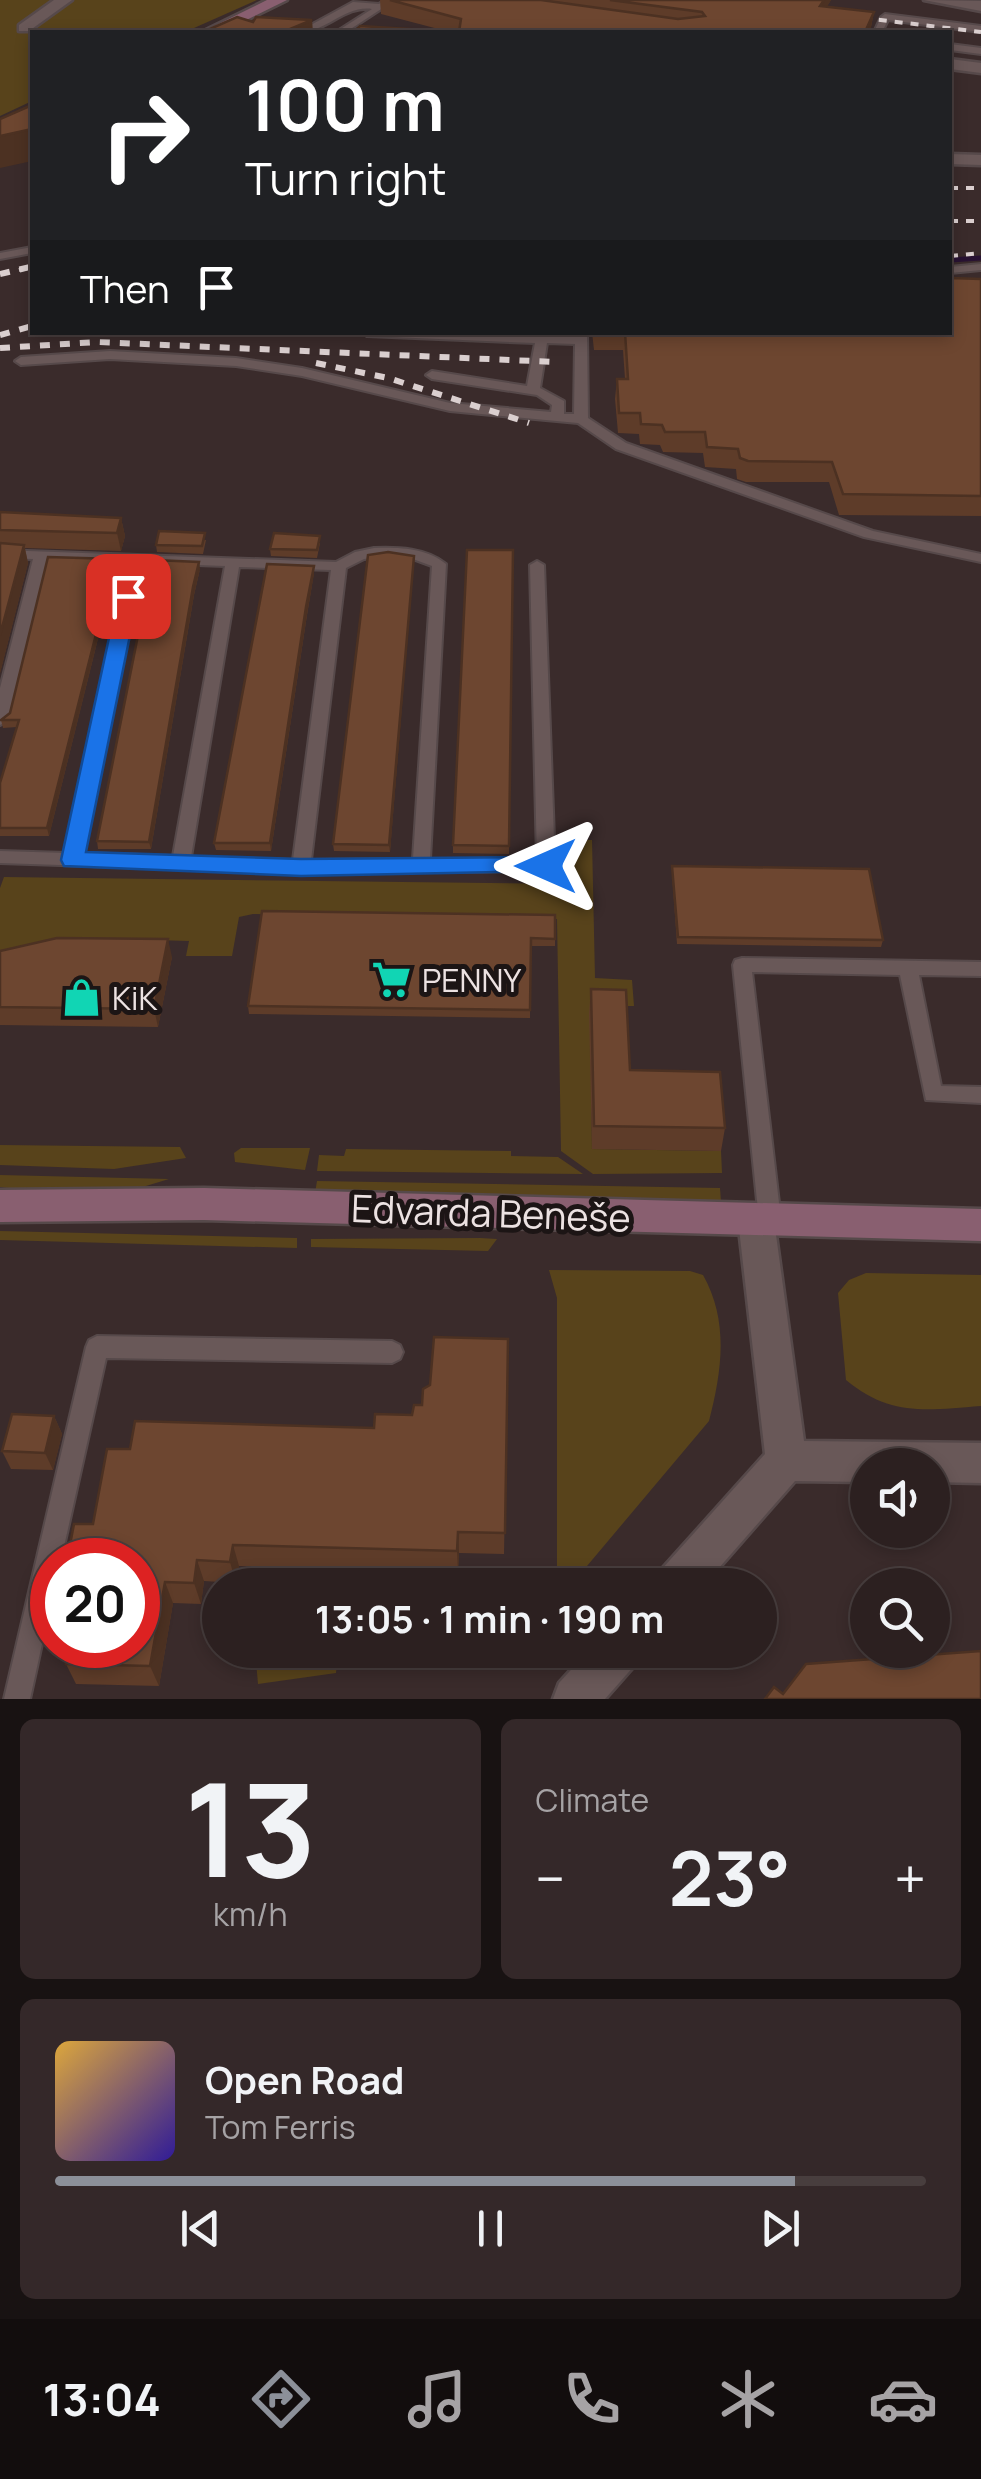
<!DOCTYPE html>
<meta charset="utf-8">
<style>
:root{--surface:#2c2020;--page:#342829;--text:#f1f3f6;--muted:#a6a3a5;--line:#483e3e;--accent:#8c9099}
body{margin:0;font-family:Manrope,sans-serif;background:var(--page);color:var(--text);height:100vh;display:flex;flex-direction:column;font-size:38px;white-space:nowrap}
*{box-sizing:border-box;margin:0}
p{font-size:32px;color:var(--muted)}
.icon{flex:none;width:55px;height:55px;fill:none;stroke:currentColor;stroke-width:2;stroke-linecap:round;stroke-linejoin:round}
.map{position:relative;height:1699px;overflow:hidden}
.side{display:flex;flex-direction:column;gap:20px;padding:20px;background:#181212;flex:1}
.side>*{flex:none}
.hud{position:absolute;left:30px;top:30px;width:922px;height:305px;border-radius:0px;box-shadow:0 5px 15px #0003,0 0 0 2px var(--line);background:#202124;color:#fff;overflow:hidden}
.controls{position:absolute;left:850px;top:1448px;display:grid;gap:20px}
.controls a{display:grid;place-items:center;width:100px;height:100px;border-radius:50%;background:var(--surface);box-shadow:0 5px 15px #0003,0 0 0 2px var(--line);font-size:50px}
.speed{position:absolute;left:30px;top:1538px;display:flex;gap:20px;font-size:50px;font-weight:700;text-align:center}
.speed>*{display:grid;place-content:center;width:130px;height:130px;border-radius:50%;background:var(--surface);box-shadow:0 5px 15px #0003,0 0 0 2px var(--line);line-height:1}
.speed .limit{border:15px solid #d22;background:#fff;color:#111}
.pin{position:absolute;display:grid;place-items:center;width:85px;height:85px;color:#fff;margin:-42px;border-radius:20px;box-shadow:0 5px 15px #0006}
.me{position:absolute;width:110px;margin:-55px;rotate:270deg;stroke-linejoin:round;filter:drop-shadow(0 0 8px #0008)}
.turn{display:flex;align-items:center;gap:35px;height:210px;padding:0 50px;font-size:45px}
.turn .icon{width:130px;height:130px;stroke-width:2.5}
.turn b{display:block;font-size:70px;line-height:85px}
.then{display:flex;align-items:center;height:95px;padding:0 50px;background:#0003;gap:20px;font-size:38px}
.big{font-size:75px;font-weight:700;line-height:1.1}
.side .widget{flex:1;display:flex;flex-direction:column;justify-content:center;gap:15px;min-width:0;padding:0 35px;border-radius:15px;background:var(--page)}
.side .dial{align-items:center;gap:0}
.dial b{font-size:130px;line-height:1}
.song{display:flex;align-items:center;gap:30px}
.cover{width:120px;height:120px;border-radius:15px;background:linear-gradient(135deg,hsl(40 70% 55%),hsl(250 70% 35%))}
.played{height:10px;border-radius:5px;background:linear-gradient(90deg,var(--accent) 85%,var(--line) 85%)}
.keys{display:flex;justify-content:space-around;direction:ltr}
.heat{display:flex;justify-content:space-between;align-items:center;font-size:55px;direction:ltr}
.side .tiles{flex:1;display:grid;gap:20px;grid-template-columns:1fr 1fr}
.widget:last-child{grid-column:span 2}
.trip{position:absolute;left:202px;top:1568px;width:575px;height:100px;border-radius:50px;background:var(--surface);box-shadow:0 5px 15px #0003,0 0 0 2px var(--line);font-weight:700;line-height:100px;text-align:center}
.menu{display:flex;height:160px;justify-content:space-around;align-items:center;background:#120d0d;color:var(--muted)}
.menu .icon{width:70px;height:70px}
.menu .on{color:var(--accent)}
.menu b{font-size:45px;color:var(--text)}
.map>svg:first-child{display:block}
.green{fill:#58431b}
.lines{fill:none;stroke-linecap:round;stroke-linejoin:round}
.stream{stroke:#281232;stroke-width:5}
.lane-casing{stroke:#56494a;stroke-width:4}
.street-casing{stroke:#56494a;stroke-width:5}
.secondary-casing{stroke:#56494a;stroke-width:5}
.lane{fill:#695858;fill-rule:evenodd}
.street{fill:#695858;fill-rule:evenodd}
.secondary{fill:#895f70;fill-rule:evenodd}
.rail-far1{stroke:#dacfcf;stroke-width:4;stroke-dasharray:8 8;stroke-linecap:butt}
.rail{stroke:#dacfcf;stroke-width:6;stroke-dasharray:10 10;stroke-linecap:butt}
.wall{fill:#5e3c29}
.shaded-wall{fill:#4c3122}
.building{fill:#6d4630;stroke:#4c3122;stroke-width:2.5}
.route{fill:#1a73e8;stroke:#114b97;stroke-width:2.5}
.labels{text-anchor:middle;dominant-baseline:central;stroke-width:10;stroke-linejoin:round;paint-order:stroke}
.poi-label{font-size:32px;fill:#ece2e2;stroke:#1c1515;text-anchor:start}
.near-street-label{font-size:38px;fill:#ece2e2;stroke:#1c1515}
</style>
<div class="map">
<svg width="981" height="1699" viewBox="0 0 981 1699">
<rect width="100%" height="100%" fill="#3a2b2b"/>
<g class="green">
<polygon points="0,0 257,0 185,32 32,32 32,101 0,116"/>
<polygon points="564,840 592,840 595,978 632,980 634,1006 617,1006 617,1014 590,1013 592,1149 721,1151 722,1173 593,1174 561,1151 557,919 253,914 239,917 232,956 186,956 189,941 155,940 0,971 0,888 4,877 562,884"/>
<polygon points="0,1145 180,1147 186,1158 114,1169 0,1165"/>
<polygon points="241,1148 310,1148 305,1170 235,1162 234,1153"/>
<polygon points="346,1149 511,1151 511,1156 558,1157 583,1174 317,1171 319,1155 344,1156"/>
<polygon points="0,1175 169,1179 136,1189 18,1189 0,1187"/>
<polygon points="317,1181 720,1188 721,1202 315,1193"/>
<polygon points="0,1231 297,1238 297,1248 0,1240"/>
<polygon points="480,1238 497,1239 488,1251 311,1247 311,1239"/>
<path d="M549 1270 690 1271 703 1275C729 1321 722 1371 709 1421L571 1585H557V1298Z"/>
<path d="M866 1273 981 1275V1406C926 1410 891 1417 846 1380L838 1293 849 1280Z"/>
<polygon points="255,1650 338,1650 336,1673 258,1684"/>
</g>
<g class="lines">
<polyline class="stream" points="950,260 981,258"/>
<defs>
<g id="lane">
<path d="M385 0H395L346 32H336L372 9C344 5 325 34 298 32L353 2 379 4Z"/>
<polygon points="885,14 981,26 981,32 888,20 882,32 874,32 881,17"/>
<polygon points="950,44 981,48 981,54 950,50"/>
<polygon points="32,247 32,253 0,259 0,253"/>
<polygon points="981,264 981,270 950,273 950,267"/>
<path d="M361 332H466L575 337V332H587L588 418 626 443 873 531 981 554V562L864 537 616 449 578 423 450 411 302 376 236 366 110 359 21 365 15 361 21 357 110 351 236 358 302 368 450 403 551 412 552 405 537 395 432 379 426 375 432 371 527 386 535 343 367 336ZM547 343 575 344 574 414H564V401L540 388Z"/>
<path d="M374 548C398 547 427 548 446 564L430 859 537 860 530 565 537 561 544 565 555 866 552 871 301 873 0 863V851L66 853 128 563 47 560 8 720 0 725V688L33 559 0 558V550L336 562 355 552ZM388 556 413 559 432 566 413 859 311 860 346 568 364 559ZM142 563 225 566 173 856 83 853ZM239 567 331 570 293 860 191 857Z"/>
<polygon points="742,958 981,962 981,976 919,975 941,1086 981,1087 981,1103 926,1100 900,975 752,972 781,1220 778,1227 770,1229 762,1227 759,1220 733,965 735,960"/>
<polygon points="97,1336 392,1341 400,1345 403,1352 400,1359 392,1363 106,1358 61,1560 52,1560 52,1598 30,1699 4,1699 86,1347 89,1340"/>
</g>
<g id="street">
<polygon points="54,0 72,0 29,31 19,31 19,25"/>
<polygon points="924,0 981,1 981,11"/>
<polygon points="950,59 981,63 981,73 950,69"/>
<polygon points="950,154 981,155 981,165 950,164"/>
<polygon points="756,1204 769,1209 774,1220 804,1441 981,1443 981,1483 932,1482 932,1465 868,1465 868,1482 795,1481 704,1585 655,1585 661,1570 765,1454 738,1220 743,1209"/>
<polygon points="589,1650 640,1650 634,1666 605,1699 553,1699 559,1683"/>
</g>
<g id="secondary">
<polygon points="267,0 287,0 222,32 202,32"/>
<polygon points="204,1188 981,1209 981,1241 204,1220 0,1222 0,1190"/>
</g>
</defs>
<use href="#lane" class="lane-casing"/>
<use href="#street" class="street-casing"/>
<use href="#secondary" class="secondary-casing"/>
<use href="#lane" class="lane"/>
<use href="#street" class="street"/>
<use href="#secondary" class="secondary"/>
<g class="rail-far1">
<polyline points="847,16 981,32"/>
<polyline points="950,188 981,188"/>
<polyline points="950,221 981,221"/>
<polyline points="950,256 981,253"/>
<polyline points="19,270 32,267"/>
</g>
<g class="rail">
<polyline points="0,274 30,267"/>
<polyline points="0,335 32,326"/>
<polyline points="0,348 97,342 556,362"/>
<polyline points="316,363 388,378 529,423"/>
</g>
</g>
<g class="wall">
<polygon points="380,0 831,0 827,6 874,12 870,32 354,32 446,31 381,14"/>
<polygon points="981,279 981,516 839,515 829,482 746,482 737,479 736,469 705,467 703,453 663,452 660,445 640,444 639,434 618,433 615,399 617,379 625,379 623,350 594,350 592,332 950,332"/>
<polygon points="0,512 121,518 125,536 121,551 25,548 28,563 0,673"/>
<polygon points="206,540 203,554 157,552 156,545"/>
<polygon points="320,543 317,558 271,556 270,549"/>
<polygon points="513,550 509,854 453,853 453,845"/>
<polygon points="414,556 390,852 334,851 333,844"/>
<polygon points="116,566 49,836 0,836 0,783 17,727 3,728 1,720 10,713"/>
<polygon points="314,566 314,573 307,615 271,851 216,850 214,843"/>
<polygon points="200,569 194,595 151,849 98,849 97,841"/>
<polygon points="672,866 883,940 881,947 677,944 672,874"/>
<polygon points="555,915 555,946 530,946 530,1018 249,1014 248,1006"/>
<polygon points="0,951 172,957 158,1027 0,1025"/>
<polygon points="591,989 630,1070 725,1128 721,1151 592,1149 589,1013"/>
<polygon points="508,1339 504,1554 459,1553 458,1572 239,1566 236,1583 204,1581 201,1604 173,1603 159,1686 76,1684 66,1664 93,1524 130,1449 374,1428 412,1415 422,1405"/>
<polygon points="54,1416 62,1434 53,1470 11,1469 2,1451"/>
</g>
<g class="shaded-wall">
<polygon points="824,0 831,0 818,22 820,6"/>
<polygon points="874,12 870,32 865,32"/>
<polygon points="312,20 313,32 283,32"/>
<polygon points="32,129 32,161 0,168 0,136"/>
<polygon points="121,518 125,536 121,551 117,533"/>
<polygon points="24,545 28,563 0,673 0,635"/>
<polygon points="414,556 414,563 390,852 389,845"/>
<polygon points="115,559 116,566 49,836 47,828"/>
<polygon points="199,562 200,569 194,595 151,849 149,842 193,587"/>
<polygon points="314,566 314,573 307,615 271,851 270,843 306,607"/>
<polygon points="168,939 172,957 158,1027 154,1009"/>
<polygon points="54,1416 62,1434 53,1470 45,1453"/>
<polygon points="458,1532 459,1553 458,1572 457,1551"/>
<polygon points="233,1545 239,1566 236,1583 230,1562"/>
<polygon points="197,1560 204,1581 201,1604 194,1583"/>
<polygon points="165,1582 173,1603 159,1686 150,1666"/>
</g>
<g class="building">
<polygon points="390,0 541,0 678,19 705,16 702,12 610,0 824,0 820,6 874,12 865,32 354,32 360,26 459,32 461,19"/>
<polygon points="237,17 253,22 256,17 312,20 283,32 203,32"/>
<polygon points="32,105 32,129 0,136 0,119"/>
<polygon points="950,278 981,279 981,496 843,494 832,462 748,461 740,458 738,449 707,447 705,432 665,432 662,425 641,424 640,413 619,413 617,379 628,379 625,332 950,332"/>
<polygon points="0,512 121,518 117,533 0,530"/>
<polygon points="159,531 205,533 202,546 156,545"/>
<polygon points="274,533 320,536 317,550 270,549"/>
<polygon points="0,543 24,545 0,635"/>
<polygon points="467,550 513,550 509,846 453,845"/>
<polygon points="388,552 414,556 389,845 333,844 368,555"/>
<polygon points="48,557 115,559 47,828 0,828 0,783 19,720 1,720 10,713"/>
<polygon points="153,560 199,562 193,587 149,842 97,841"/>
<polygon points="267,564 314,566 306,607 270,843 214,843"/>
<polygon points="672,866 869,869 883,940 678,937"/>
<polygon points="262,911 555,915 555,939 531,938 530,1010 248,1006"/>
<polygon points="57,938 168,939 154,1009 0,1007 0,951"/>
<polygon points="591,989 626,990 630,1070 720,1072 725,1128 594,1126"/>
<polygon points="434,1337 508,1339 505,1533 458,1532 457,1551 233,1545 230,1562 197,1560 194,1583 165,1582 150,1666 66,1664 69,1645 138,1645 138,1560 67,1560 74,1524 93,1524 107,1449 130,1449 135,1421 374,1428 375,1414 412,1415 414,1405 422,1405 423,1389 430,1385"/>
<polygon points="12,1414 54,1416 45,1453 2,1451"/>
<polygon points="981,1651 981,1699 765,1699 774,1687 783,1694 806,1664"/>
</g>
<polygon class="route" points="128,590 138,596 86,852 301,859 546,857 558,866 554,871 301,876 64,866 61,860 118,596"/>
<defs>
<symbol id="supermarket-bare" viewBox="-9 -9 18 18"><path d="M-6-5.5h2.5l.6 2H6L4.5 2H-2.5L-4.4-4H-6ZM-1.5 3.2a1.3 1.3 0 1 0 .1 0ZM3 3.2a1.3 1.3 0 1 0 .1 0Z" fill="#11d5b4" stroke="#1c1515" stroke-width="2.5" paint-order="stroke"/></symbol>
<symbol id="shop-bare" viewBox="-9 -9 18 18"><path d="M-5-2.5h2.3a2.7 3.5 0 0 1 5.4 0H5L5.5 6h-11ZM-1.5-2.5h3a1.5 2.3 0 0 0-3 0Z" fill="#11d5b4" stroke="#1c1515" stroke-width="2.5" paint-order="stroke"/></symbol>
</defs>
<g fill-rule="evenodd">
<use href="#supermarket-bare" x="364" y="952" width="55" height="55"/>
<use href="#shop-bare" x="54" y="970" width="55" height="55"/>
</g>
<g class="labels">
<g class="poi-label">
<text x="422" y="980">PENNY</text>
<text x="112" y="998">KiK</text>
</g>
<g class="near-street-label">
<text transform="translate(491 1212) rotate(2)">Edvarda Beneše</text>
</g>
</g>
</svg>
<div class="controls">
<a><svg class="icon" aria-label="sound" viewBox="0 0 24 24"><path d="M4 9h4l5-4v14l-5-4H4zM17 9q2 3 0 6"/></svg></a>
<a><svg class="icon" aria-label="search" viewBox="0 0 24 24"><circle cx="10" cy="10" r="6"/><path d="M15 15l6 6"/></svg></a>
</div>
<div class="speed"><div class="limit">20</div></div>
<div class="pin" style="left:128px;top:596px;background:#d93025"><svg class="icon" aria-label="arrive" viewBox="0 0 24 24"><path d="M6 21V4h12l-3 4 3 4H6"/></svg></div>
<svg class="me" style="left:546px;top:866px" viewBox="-20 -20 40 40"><path d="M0-17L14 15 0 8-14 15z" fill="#1a73e8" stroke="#fff" stroke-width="4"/></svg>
<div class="trip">13:05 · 1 min · 190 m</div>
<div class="hud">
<div class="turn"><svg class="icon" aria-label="right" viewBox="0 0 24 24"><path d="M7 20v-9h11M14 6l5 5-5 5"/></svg><div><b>100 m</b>Turn right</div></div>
<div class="then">Then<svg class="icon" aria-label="arrive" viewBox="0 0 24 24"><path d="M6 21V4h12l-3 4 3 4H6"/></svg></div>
</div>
</div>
<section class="side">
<div class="tiles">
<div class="widget dial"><b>13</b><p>km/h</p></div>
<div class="widget"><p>Climate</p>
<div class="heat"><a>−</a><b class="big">23°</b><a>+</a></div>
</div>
<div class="widget">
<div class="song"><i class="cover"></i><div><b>Open Road</b><p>Tom Ferris</p></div></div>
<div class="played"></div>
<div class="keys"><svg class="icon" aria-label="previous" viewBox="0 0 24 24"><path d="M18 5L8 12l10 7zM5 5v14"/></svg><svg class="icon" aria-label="pause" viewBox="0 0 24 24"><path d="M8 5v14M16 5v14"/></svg><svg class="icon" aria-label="next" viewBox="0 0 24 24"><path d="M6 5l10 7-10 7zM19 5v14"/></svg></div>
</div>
</div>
</section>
<nav class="menu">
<b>13:04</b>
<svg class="icon on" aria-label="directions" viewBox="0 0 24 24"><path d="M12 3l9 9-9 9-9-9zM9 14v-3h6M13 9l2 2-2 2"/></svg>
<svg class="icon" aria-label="music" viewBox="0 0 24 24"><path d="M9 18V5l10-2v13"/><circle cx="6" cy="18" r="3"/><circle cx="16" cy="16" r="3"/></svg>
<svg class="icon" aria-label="phone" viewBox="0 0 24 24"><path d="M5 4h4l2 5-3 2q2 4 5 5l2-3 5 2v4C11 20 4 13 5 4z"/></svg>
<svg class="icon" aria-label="climate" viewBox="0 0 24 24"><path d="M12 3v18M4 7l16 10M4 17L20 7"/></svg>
<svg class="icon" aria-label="car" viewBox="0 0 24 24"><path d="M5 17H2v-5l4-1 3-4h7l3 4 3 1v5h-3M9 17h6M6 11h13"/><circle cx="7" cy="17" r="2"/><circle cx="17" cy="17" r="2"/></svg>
</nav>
